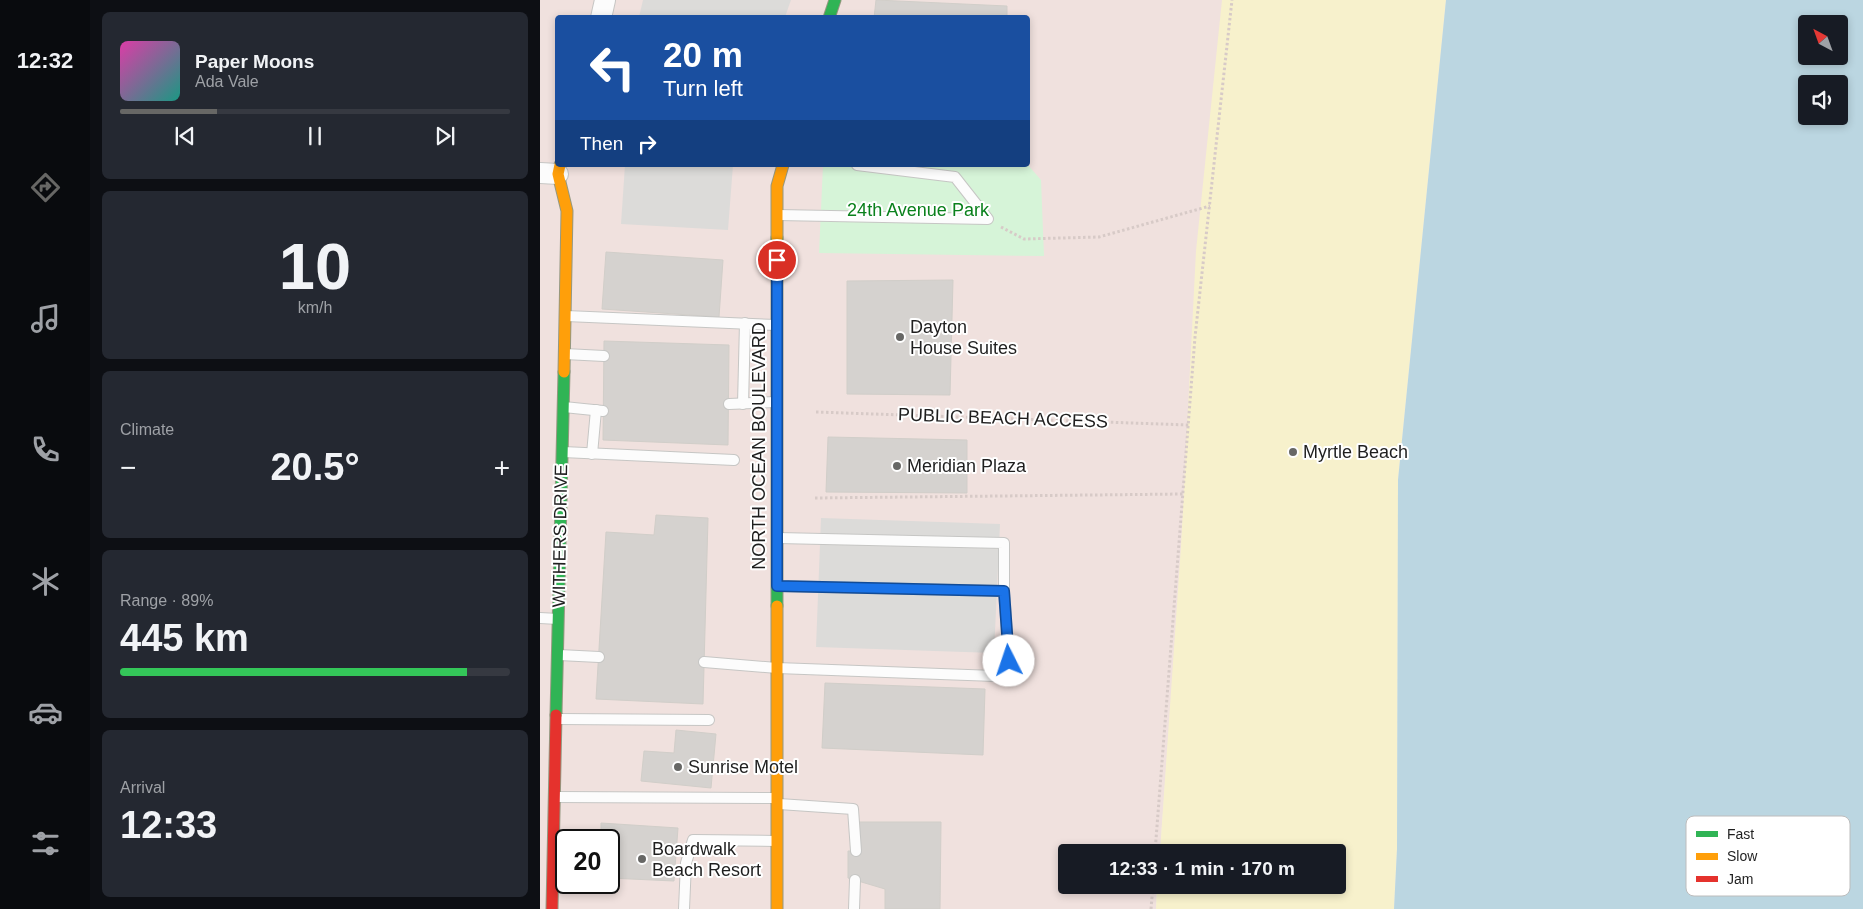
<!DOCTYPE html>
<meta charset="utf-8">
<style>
:root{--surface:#171b24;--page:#242831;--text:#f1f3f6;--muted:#9ea1a6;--line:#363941;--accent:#676765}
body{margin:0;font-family:Helvetica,sans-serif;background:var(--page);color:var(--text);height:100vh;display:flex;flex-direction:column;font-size:19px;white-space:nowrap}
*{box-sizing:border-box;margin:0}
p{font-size:16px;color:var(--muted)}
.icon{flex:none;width:28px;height:28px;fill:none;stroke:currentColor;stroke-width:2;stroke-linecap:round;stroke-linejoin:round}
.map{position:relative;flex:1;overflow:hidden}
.drawer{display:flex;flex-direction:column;gap:12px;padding:12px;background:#0d0f14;width:450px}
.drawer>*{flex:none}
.banner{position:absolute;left:15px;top:15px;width:475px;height:152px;border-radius:5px;box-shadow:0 2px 8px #0003;background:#1a4fa0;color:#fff;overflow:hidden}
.needle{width:32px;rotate:319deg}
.tools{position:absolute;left:1258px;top:15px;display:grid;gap:10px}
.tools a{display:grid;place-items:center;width:50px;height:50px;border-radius:5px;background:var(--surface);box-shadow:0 2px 8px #0003;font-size:25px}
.speed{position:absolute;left:15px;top:829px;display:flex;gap:10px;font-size:25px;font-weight:700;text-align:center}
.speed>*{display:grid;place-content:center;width:65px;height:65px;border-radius:50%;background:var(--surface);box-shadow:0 2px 8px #0003;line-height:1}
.speed .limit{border:2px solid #111;border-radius:8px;background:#fff;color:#111}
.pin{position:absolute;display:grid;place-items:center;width:42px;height:42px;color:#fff;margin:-21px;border:2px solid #fff;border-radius:50%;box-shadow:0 1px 5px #0007}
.me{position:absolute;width:55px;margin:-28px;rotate:356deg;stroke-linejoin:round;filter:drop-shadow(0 0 4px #0008)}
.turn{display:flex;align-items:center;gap:18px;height:105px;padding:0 25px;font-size:22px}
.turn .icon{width:65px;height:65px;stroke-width:2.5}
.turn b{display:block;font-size:35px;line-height:42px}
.then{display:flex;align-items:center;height:48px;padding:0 25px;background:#0003;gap:10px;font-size:19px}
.big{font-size:38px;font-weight:600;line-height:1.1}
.drawer .card{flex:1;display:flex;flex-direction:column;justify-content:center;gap:8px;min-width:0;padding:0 18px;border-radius:8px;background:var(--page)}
.drawer .dial{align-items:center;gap:0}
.dial b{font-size:65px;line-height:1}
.song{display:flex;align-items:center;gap:15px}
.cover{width:60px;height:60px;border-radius:8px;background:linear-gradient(135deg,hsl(320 70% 55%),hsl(170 70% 35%))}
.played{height:5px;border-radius:2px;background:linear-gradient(90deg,var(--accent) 25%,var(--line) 25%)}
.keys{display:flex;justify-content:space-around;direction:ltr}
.heat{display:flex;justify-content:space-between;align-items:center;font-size:28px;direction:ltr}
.charge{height:8px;border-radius:4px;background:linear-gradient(90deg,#34c759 89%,var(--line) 0)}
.trip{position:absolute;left:518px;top:844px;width:288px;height:50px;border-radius:5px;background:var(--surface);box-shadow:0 2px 8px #0003;font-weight:600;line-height:50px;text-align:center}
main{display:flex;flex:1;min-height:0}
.dock{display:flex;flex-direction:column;width:90px;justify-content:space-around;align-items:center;background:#090b0e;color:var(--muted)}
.dock .icon{width:35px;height:35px}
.dock .current{color:var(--accent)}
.dock b{font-size:22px;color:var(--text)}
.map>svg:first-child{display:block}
.commercial{fill:#f0e1de;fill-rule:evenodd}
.religious{fill:#dcdbd9}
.sand{fill:#f7f1cc}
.park{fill:#d6f4d8}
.water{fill:#bbd6e1;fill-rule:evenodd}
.building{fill:#d5d2cf;stroke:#d1cec9}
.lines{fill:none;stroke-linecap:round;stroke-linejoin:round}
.lane-casing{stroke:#c6c6c4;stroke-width:12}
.street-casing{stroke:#c6c6c4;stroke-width:22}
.fast-casing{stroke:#959880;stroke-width:13}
.slow-casing{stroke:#959880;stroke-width:13}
.jam-casing{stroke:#959880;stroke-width:13}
.path{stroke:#d7cac7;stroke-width:3;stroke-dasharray:2.5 2.5;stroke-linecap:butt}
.lane{stroke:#fcfcfc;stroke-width:10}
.street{stroke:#fcfcfc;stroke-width:20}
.fast{stroke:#30b455;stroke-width:11}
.slow{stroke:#ff9f0a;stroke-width:11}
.jam{stroke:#e5322d;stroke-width:11}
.route-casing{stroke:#114b97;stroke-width:12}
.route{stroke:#1a73e8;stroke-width:9}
.poi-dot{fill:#676765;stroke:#fff;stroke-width:2}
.labels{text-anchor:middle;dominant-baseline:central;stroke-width:4;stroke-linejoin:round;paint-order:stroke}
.park-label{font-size:18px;fill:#0a811c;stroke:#fff}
.poi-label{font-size:18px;fill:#1f1f1f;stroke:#fff;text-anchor:start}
.street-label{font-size:18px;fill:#1f1f1f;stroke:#fff}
.key{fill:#fff;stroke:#bcbcbc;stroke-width:1}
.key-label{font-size:14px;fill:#1f1f1f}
</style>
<main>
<nav class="dock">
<b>12:32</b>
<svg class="icon current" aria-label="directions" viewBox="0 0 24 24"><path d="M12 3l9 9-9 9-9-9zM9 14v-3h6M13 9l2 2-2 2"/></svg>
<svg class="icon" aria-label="music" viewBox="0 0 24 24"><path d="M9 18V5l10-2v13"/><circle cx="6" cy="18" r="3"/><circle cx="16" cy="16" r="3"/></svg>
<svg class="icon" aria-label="phone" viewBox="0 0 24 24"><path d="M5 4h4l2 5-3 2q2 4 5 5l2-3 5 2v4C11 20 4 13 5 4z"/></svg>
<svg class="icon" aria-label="climate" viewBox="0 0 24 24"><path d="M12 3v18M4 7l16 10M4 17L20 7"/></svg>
<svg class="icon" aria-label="car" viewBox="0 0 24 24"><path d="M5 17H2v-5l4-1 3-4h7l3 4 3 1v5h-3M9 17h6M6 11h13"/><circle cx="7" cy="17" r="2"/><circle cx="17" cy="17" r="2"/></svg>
<svg class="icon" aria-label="filters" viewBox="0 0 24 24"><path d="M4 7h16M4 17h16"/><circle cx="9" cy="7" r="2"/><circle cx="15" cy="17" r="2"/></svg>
</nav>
<section class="drawer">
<div class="card">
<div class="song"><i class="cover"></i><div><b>Paper Moons</b><p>Ada Vale</p></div></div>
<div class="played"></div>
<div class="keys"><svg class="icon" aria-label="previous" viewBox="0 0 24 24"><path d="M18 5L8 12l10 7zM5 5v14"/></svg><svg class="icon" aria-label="pause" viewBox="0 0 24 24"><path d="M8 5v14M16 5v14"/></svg><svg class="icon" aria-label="next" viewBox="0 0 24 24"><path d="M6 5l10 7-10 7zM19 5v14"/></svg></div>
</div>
<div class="card dial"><b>10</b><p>km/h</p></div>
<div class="card"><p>Climate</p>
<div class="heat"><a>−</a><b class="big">20.5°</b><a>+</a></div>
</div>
<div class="card"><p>Range · 89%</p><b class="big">445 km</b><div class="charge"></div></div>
<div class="card"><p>Arrival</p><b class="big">12:33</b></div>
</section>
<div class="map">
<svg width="1323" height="909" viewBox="0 0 1323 909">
<rect width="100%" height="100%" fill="#eeece8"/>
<path class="commercial" d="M0 0H683L620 852H526V885H617L616 909H0ZM18 18H488V165H18ZM26 840H69V882H26Z"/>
<g class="religious">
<polygon points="103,0 251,0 245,17 99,17"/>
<polygon points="85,165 193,165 188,230 81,224"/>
<polygon points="281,518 460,524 454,653 276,647"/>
</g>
<polygon class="sand" points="682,0 906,0 858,480 857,849 854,909 616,909 617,885 796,885 796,852 620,852 641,546 656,251"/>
<polygon class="park" points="283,165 488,165 501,180 504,256 279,253"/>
<path class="water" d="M906 0H1323V909H854L857 849 858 480ZM1266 24H1299V56H1266ZM1266 84H1299V116H1266Z"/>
<g class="building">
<polygon points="336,0 467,6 467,18 334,18"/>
<polygon points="66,252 183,260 179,317 62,309"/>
<polygon points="413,280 410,395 307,394 307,281"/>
<polygon points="64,341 189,345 188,445 63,440"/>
<polygon points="288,437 427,440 427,493 286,492"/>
<polygon points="116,515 168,518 163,704 56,699 66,532 114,535"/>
<polygon points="285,683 445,689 443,755 282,748"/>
<polygon points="136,730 176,734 171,788 101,781 104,751 134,753"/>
<polygon points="318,822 401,822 400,909 345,909 345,889 308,878 308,851 318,851"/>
<polygon points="61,823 138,828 134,881 69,878 69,840 61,840"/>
</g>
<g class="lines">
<defs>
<g id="lane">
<polyline points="238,215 448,219 415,177 317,165"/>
<polyline points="26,316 236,325"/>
<polyline points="25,354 64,356"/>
<polyline points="189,404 236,402"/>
<polyline points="203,404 205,323"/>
<polyline points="24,407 63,411"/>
<polyline points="23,452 194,460"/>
<polyline points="52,454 56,410"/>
<polyline points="238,586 464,591 464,543 238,538"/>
<polyline points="0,618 18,619"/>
<polyline points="19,655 59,657"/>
<polyline points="164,662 237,668 455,676 469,661 464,591"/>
<polyline points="18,719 169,720"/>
<polyline points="15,797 236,798"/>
<polyline points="239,804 313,809 316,851"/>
<polyline points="144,909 146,863 153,840 236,841"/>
<polyline points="314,909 315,880"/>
</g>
<g id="street">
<polyline points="61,18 65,0"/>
<polyline points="0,173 18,174"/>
</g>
<g id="fast">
<polyline points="289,18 295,0"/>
<polyline points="237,238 237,606"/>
<polyline points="16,715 24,372"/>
</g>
<g id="slow">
<polyline points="20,165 18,174 27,211 24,372"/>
<polyline points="237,238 237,186 243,165"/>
<polyline points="237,606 237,909"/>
</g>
<polyline id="jam" points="12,909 16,715"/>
</defs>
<use href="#lane" class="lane-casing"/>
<use href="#street" class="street-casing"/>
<use href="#fast" class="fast-casing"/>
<use href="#slow" class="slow-casing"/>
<use href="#jam" class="jam-casing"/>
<g class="path">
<polyline points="461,227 484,239 559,237 670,206"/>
<polyline points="276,412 649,425"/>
<polyline points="275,498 643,494"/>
<polyline points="615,852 655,337 692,0"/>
<polyline points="611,909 613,885"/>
</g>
<use href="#lane" class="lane"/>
<use href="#street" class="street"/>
<use href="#fast" class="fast"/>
<use href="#slow" class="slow"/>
<use href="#jam" class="jam"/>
</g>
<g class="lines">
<defs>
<polyline id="route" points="237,260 237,586 464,591 469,661"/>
</defs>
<use href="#route" class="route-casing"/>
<use href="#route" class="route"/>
</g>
<g class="poi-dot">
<circle cx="360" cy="337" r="5"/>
<circle cx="753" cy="452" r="5"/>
<circle cx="357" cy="466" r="5"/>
<circle cx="138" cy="767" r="5"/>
<circle cx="102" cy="859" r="5"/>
</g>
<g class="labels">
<g class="park-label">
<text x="378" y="210">24th Avenue Park</text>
</g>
<g class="poi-label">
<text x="370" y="327">Dayton<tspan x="370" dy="21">House Suites</tspan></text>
<text x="763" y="452">Myrtle Beach</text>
<text x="367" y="466">Meridian Plaza</text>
<text x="148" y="767">Sunrise Motel</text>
<text x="112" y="849">Boardwalk<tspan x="112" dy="21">Beach Resort</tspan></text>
</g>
<g class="street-label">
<text transform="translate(463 418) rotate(2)">PUBLIC BEACH ACCESS</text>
<text transform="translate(219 446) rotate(-90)">NORTH OCEAN BOULEVARD</text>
<text transform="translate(20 536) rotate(-89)">WITHERS DRIVE</text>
</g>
</g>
<rect x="1146" y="816" width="164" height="80" rx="8" class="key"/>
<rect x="1156" y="831" width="22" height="6" fill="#30b455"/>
<rect x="1156" y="853" width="22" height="7" fill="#ff9f0a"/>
<rect x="1156" y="876" width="22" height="6" fill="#e5322d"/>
<g class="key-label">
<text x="1187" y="839">Fast</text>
<text x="1187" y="861">Slow</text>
<text x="1187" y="884">Jam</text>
</g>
</svg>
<div class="tools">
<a><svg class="needle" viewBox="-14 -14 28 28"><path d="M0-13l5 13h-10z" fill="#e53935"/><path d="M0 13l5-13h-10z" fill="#9ea1a6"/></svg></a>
<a><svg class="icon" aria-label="sound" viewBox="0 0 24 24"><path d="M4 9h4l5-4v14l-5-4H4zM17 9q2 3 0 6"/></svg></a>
</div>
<div class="speed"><div class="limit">20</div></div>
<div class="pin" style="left:237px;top:260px;background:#d93025"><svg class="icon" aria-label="arrive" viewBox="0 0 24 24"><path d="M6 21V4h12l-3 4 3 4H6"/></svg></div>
<svg class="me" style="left:469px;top:661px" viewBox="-20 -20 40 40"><circle r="19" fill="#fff"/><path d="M0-13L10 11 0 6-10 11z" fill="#1a73e8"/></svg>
<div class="trip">12:33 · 1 min · 170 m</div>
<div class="banner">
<div class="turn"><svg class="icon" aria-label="left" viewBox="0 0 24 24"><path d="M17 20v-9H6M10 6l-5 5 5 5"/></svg><div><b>20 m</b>Turn left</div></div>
<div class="then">Then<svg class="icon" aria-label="right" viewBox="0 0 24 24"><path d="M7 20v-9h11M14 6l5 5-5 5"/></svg></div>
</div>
</div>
</main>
